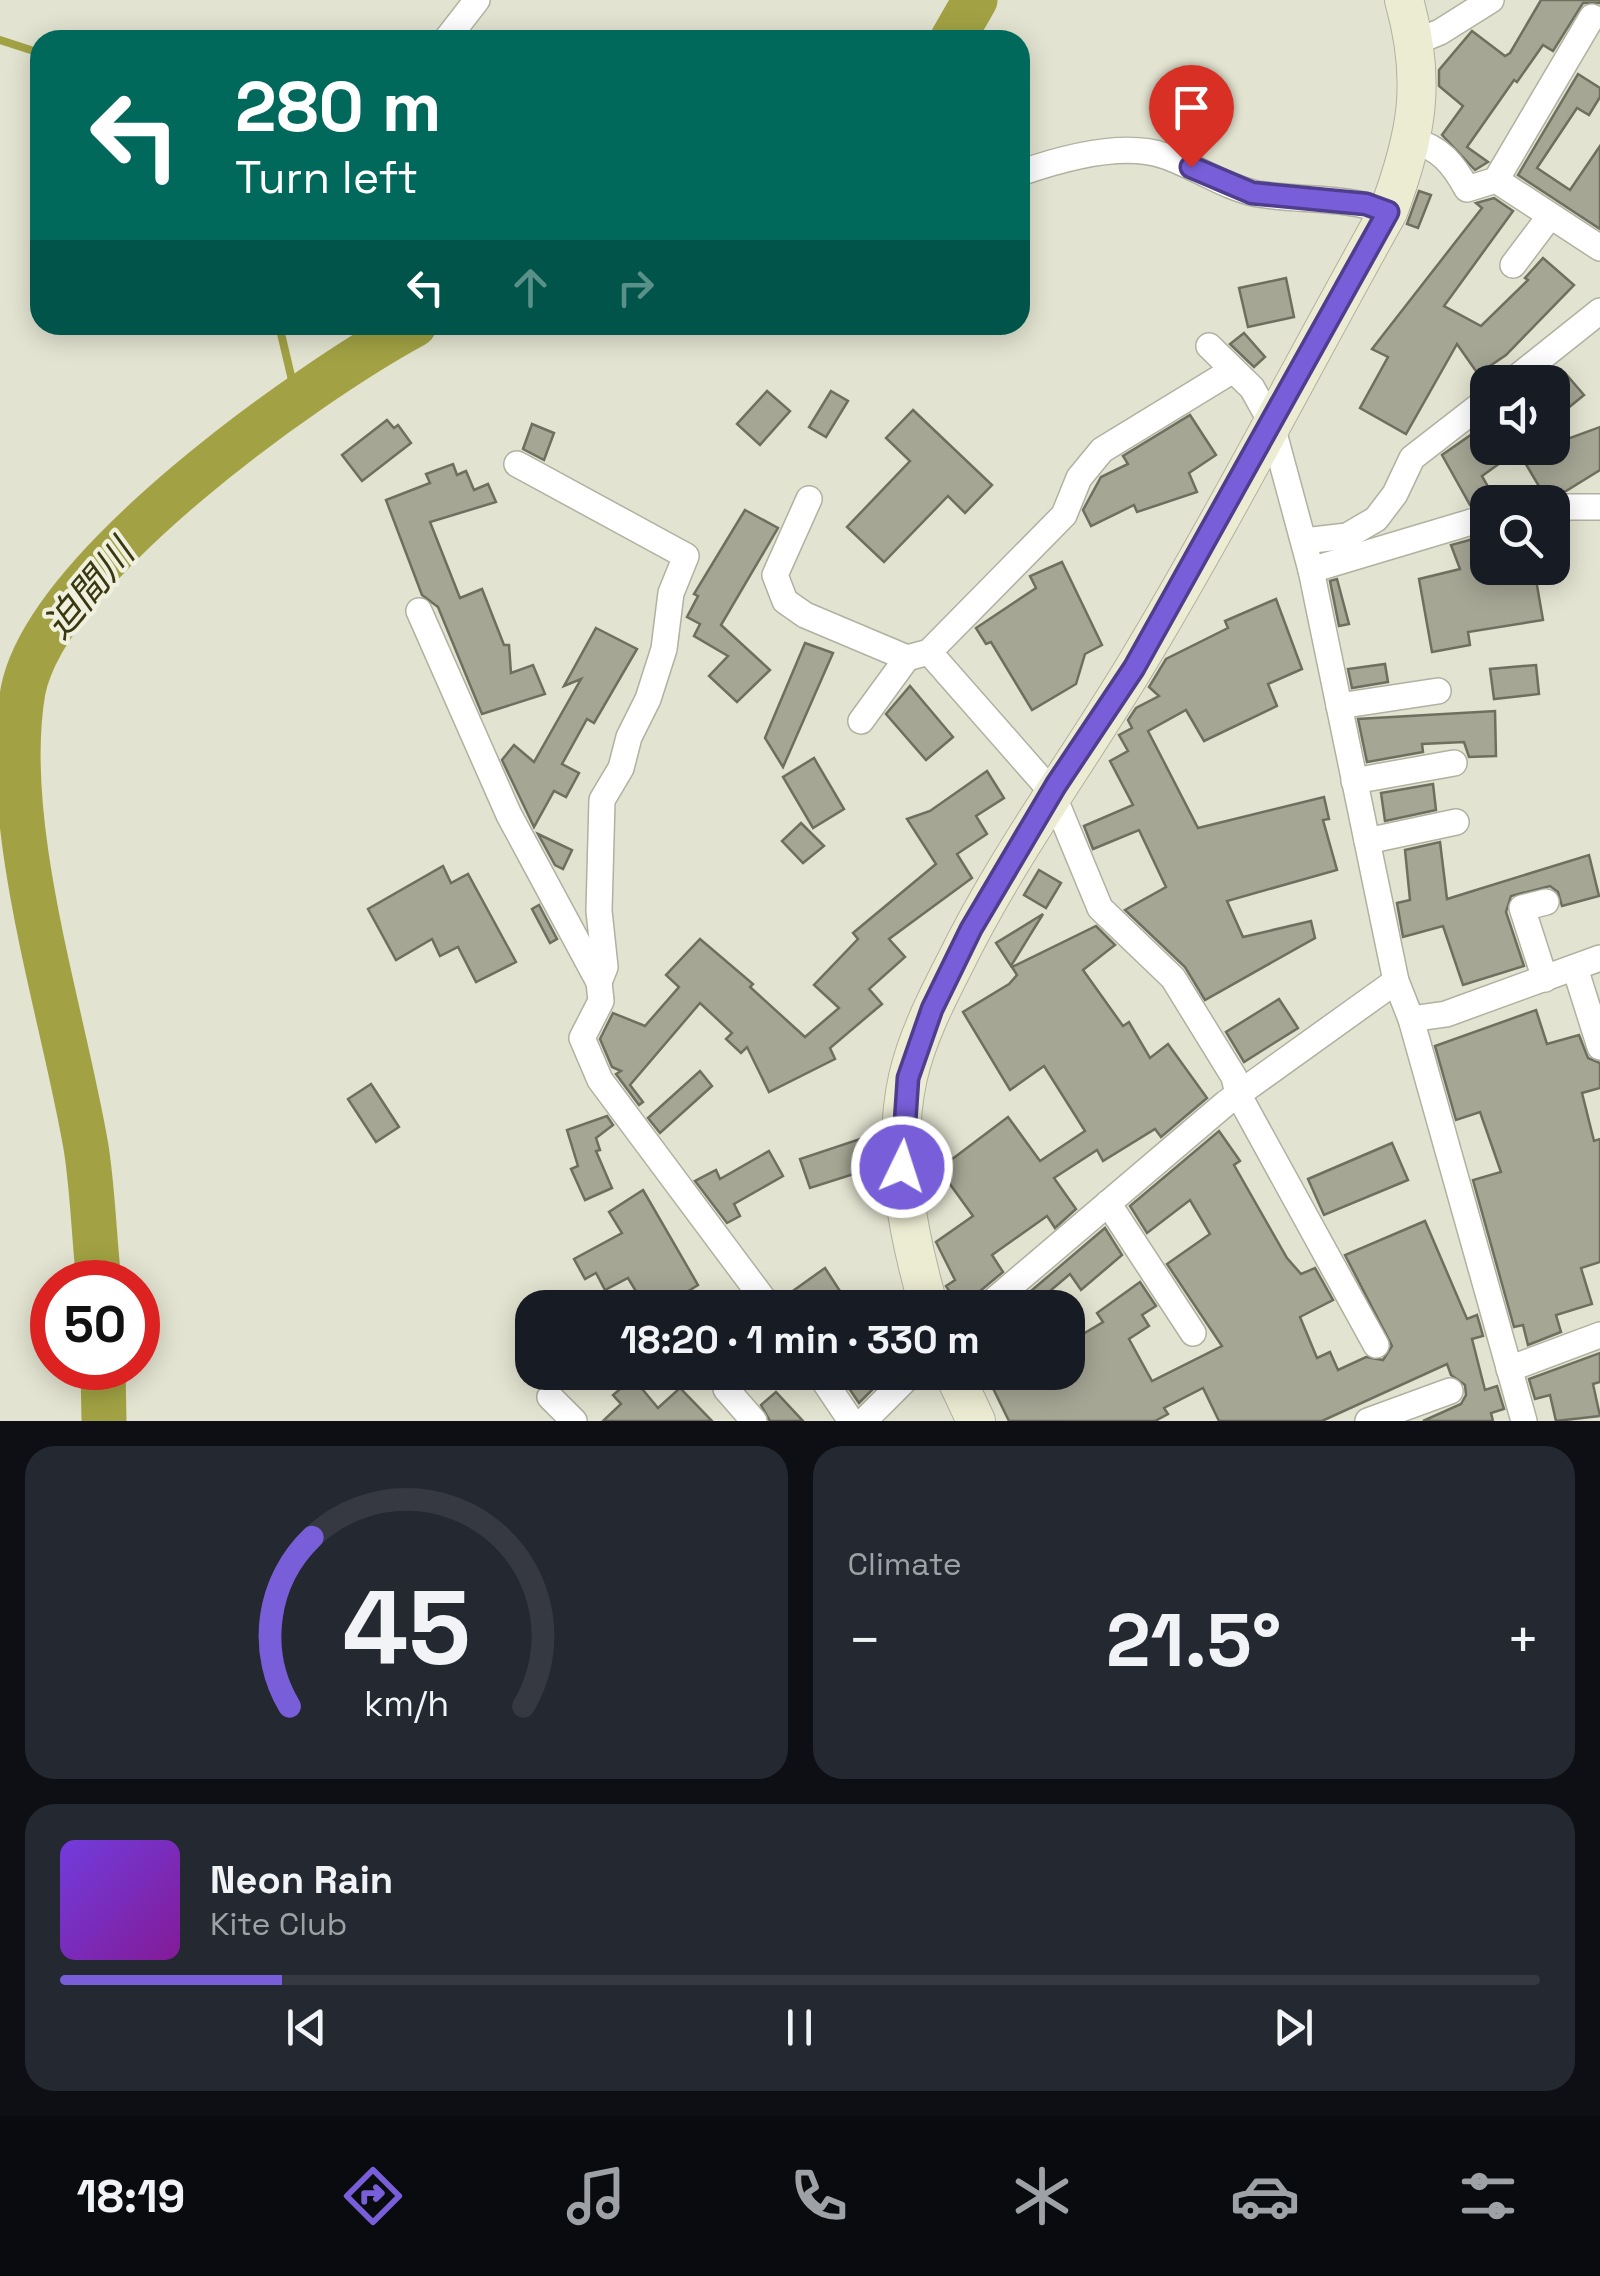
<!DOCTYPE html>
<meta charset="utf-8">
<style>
:root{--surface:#171b24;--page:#242831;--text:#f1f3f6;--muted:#9ea1a6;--line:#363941;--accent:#785fd9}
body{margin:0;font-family:"Space Grotesk","Noto Sans JP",sans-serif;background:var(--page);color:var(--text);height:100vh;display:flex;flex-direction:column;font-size:38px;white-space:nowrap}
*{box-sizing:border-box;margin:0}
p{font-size:32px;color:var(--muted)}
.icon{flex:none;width:55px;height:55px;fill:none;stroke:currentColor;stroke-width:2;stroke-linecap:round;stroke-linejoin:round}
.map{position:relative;height:1421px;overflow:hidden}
.drawer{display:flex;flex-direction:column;gap:25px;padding:25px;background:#0d0f14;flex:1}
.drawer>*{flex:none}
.banner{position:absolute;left:30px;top:30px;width:1000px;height:305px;border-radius:30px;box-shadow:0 5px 25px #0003;background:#00695c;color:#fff;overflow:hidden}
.buttons{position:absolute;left:1470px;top:365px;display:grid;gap:20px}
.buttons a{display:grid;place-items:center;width:100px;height:100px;border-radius:20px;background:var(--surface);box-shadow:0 5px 25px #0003;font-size:50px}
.speed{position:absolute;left:30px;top:1260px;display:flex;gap:20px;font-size:50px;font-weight:700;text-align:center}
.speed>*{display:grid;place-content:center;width:130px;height:130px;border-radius:50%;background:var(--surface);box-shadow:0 5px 25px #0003;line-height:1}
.speed .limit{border:15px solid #d22;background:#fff;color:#111}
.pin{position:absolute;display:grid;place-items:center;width:85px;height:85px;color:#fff;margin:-102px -42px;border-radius:50% 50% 50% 0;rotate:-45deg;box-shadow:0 0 10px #0007}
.pin .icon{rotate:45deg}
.me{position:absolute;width:110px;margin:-55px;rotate:4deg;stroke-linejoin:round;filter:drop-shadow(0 0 8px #0008)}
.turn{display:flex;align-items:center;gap:35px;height:210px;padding:0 40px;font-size:45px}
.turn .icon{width:130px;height:130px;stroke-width:2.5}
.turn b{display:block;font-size:70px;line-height:85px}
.lanes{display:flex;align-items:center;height:95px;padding:0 40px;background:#0003;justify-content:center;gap:50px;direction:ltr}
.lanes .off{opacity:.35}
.big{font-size:75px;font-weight:600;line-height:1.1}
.drawer .widget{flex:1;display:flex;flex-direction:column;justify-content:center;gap:15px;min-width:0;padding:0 35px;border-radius:30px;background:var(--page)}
.drawer .dial{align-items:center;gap:0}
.dial svg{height:260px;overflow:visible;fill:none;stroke:var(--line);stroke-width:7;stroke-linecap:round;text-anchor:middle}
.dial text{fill:var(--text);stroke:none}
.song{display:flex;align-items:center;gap:30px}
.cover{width:120px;height:120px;border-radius:15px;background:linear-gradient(135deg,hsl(260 70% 55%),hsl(290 70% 35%))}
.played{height:10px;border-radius:5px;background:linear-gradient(90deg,var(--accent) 15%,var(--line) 15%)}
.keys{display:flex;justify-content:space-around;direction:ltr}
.heat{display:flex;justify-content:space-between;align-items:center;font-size:55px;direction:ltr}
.drawer .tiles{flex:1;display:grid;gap:25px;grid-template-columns:1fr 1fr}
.widget:last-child{grid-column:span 2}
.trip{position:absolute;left:515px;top:1290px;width:570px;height:100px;border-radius:30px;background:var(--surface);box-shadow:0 5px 25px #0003;font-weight:600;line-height:100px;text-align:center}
.tab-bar{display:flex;height:160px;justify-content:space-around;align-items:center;background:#090b0e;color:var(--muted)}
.tab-bar .icon{width:70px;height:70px}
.tab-bar .selected{color:var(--accent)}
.tab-bar b{font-size:45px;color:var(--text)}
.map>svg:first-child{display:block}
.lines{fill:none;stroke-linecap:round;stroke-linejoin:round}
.stream{stroke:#a2a244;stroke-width:8}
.river{stroke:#a2a244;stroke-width:45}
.building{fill:#a6a695;stroke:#6e6f5f;stroke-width:2.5}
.street-casing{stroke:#b1b1a0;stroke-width:28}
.secondary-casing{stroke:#b1b1a0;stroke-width:40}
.street{stroke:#fff;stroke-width:25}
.secondary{stroke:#ececd3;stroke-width:38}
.route-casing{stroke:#4e3e8d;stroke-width:25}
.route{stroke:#785fd9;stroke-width:18}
.labels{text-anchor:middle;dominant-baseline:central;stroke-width:8;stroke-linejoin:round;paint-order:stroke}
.water-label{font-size:38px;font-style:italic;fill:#393810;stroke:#eff0dd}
</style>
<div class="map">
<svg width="1600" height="1421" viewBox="0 0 1600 1421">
<rect width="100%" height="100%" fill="#e2e3d0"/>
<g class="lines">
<g class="stream">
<polyline points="0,40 40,53"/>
<polyline points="279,325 296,397"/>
</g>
<g class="river">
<polyline points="952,40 975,0"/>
<path d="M99 1282C94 1238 93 1191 86 1147 63 1012 0 826 23 691 47 567 307 383 414 325"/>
<polyline points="103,1368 104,1421"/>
</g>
</g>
<g class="building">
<polygon points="1541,0 1600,0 1600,3 1583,3 1553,51 1543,45 1517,82 1514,80 1467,147 1488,162 1475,170 1442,135 1463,106 1439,86 1439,70 1472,31 1505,56 1510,53"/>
<polygon points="1578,74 1600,88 1600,97 1589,115 1577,108 1537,168 1570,190 1600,146 1600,229 1518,175"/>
<polygon points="1419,191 1431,195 1418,228 1407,224"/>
<polygon points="1494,198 1513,211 1444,306 1481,326 1528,280 1525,278 1543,258 1574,285 1506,355 1478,374 1457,344 1406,434 1360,408 1388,357 1372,349 1482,208 1476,203"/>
<polygon points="1286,278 1294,317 1248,327 1239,288"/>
<polygon points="1244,333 1265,357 1254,367 1230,344"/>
<polygon points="1565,373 1584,395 1552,421 1552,384"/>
<polygon points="767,391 790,411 760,445 737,424"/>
<polygon points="831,391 848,401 826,437 809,427"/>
<polygon points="913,410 992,485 965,513 948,496 884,562 847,527 910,461 886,438"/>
<polygon points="1190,415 1216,455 1189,473 1197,492 1137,512 1134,505 1091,526 1083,510 1101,477 1128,464 1123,456"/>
<polygon points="387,420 394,428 398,425 411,443 362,481 342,455"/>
<polygon points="1488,423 1488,448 1521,448 1482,476 1494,497 1470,505 1442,455"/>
<polygon points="532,424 554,433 544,460 523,449"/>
<polygon points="1600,427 1600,470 1566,491 1543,493 1521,456"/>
<polygon points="453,464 457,475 466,471 474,490 488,484 496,502 430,522 460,598 482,589 504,645 509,645 511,673 533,665 545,694 482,714 438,607 422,595 386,500 430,483 426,474"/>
<polygon points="745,510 778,528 721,625 770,670 737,702 709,676 728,656 694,636 700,624 687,617 698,596 694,594"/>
<polygon points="1488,535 1488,568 1534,568 1543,620 1468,632 1470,645 1432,652 1419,579 1460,569 1451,545"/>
<polygon points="1062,562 1102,645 1085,654 1076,684 1032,710 991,642 986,644 976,628 1036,588 1030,576"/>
<polygon points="1337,579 1349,624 1339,626 1330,581"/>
<polygon points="1276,599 1302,669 1268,684 1277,706 1204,741 1186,710 1148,731 1198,828 1324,797 1329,819 1323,820 1337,870 1227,901 1243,937 1311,921 1315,938 1205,1000 1185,967 1125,910 1166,887 1139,830 1093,849 1084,826 1133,805 1110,761 1128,751 1119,735 1132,728 1128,720 1136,708 1159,696 1149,687 1166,659 1228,628 1225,621"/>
<polygon points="596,628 637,649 594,723 587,719 562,764 579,773 566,797 554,791 534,827 502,760 514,745 534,762 581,679 564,686"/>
<polygon points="805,643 833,653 783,767 765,738"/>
<polygon points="1385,664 1388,682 1352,688 1348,669"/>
<polygon points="1536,665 1539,694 1494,699 1490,669"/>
<polygon points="910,686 953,737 926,760 886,714"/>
<polygon points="1495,711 1496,756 1469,757 1464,742 1422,744 1423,752 1367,762 1358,719"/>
<polygon points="814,758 844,809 813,828 783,777"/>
<polygon points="987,771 1004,798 976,816 987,834 957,854 972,878 889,939 905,957 869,989 882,1004 830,1048 835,1059 769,1092 747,1047 741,1053 726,1039 732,1033 700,1003 630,1085 643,1102 639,1105 616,1074 621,1071 612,1067 600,1039 613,1013 645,1026 679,987 666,975 700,939 753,984 750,987 805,1037 839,1008 814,985 858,939 853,933 936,864 907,819 930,811"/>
<polygon points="1433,784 1436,810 1385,821 1381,793"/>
<polygon points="801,823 824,846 803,863 782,841"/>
<polygon points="538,834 572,850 563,869 555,865"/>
<polygon points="1440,842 1447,899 1589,855 1599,896 1562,906 1558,892 1550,886 1511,896 1506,912 1524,966 1463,985 1443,926 1403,937 1397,903 1410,900 1405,850"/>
<polygon points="443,866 451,883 468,874 516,962 476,982 458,947 440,956 432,939 396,960 368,909"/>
<polygon points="1039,870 1061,883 1046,908 1024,895"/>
<polygon points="539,905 557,939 550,943 532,909"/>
<polygon points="1043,914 1011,966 996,943"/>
<polygon points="1096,926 1115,945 1083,970 1123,1026 1129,1022 1150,1058 1168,1044 1207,1098 1161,1137 1155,1129 1103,1161 1097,1150 1054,1178 1076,1209 1055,1228 1047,1216 992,1255 1003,1272 974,1296 969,1308 960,1308 946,1286 955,1280 936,1242 973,1216 939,1169 1008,1117 1040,1161 1085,1131 1044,1066 1010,1090 963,1012 1009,984 1017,975 1012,967"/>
<polygon points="1279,999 1298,1028 1244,1062 1226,1032"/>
<polygon points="1536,1010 1547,1044 1579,1035 1588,1058 1600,1063 1600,1088 1582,1093 1594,1141 1600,1139 1600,1262 1581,1268 1592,1304 1556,1315 1561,1332 1528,1345 1523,1325 1514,1327 1473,1180 1501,1172 1480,1112 1456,1120 1435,1046"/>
<polygon points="700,1071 712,1086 660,1133 648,1118"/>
<polygon points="371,1084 399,1127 376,1142 348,1099"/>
<polygon points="607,1116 613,1125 596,1138 600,1150 596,1151 612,1188 585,1200 571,1169 578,1166 567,1130"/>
<polygon points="1219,1131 1240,1161 1234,1165 1287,1258 1301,1274 1315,1268 1333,1300 1300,1317 1317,1358 1330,1352 1338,1370 1366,1357 1383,1360 1392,1346 1345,1255 1425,1221 1467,1319 1477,1315 1483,1336 1472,1339 1485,1390 1497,1386 1504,1409 1491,1413 1493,1421 1423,1421 1461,1404 1466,1395 1465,1385 1451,1375 1447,1364 1322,1421 1219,1421 1203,1388 1164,1408 1168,1414 1155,1421 1009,1421 985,1372 1068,1372 1068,1354 1078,1349 1073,1340 1103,1322 1097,1313 1140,1282 1156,1306 1142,1315 1149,1326 1129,1339 1152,1381 1222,1346 1167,1264 1210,1234 1190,1200 1147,1233 1130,1206"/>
<polygon points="869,1136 879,1166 810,1188 800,1159"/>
<polygon points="1392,1143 1408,1180 1324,1215 1308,1179"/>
<polygon points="769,1151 783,1176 734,1204 740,1216 727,1223 695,1181 716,1170 720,1179"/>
<polygon points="643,1190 698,1285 661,1308 646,1308 628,1278 605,1290 596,1273 585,1279 574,1259 622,1233 609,1212"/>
<polygon points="1105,1228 1122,1255 1081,1290 1070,1274 1030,1308 1011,1308"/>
<polygon points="825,1268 851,1308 786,1308 783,1298"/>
<polygon points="1600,1353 1600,1382 1593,1384 1600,1416 1556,1421 1550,1395 1535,1399 1529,1379"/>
<polygon points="838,1372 890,1372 859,1403"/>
<polygon points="633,1378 658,1408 680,1388 712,1421 603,1421 621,1404 613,1395"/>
<polygon points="776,1392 803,1421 770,1421 761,1405"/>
</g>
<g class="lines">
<defs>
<g id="street">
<polyline points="446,40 477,0"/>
<polyline points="1413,43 1440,32 1491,0"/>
<path d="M1413 141C1440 147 1454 165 1467 189L1496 180 1592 17"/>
<path d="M1020 173C1060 159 1123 141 1165 156 1195 166 1226 188 1258 194 1301 201 1347 196 1388 212"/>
<polyline points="1496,180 1600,248"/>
<polyline points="1513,265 1550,216"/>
<polyline points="1209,346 1252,388 1271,422 1311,570 1396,981 1411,1019 1524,1421"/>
<polyline points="1511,382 1600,311"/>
<polyline points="517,464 686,556 671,593 664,649 648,699 629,737 621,768 602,800 599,911 605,967 599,982"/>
<polyline points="809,499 775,575 785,601 805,615 907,658 929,652 1064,515 1079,478 1102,450 1233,370"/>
<polyline points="1552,507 1600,507"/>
<polyline points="1304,541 1347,536 1376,519 1395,494 1412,458 1488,399"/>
<polyline points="1311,570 1488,517"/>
<polyline points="419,611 509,815 599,982 601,1001 582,1038 600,1080 770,1308"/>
<polyline points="929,652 1052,792 1100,908 1173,978 1234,1077 1238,1094 1376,1345"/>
<polyline points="1339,706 1438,691"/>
<polyline points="861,721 907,658"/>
<polyline points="1354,781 1454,763"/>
<polyline points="1367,841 1456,822"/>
<polyline points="1575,968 1600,1047"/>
<polyline points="1545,979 1522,908 1546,902"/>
<polyline points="1411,1019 1446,1014 1600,958"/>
<polyline points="1108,1203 1193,1333"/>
<polyline points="985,1308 1226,1103 1396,981"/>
<polyline points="1509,1369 1600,1335"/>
<polyline points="818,1372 851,1421"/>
<polyline points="726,1389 754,1421"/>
<polyline points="550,1397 574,1421"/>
<polyline points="864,1421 913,1372"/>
<polyline points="1368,1421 1450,1391"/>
</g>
<g id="secondary">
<path d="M929 1308C908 1234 891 1153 908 1077 917 1038 936 1000 954 965 1005 860 1074 767 1134 668 1224 519 1303 364 1388 212 1417 135 1427 81 1404 0"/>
<polyline points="953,1372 976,1421"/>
</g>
</defs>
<use href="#street" class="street-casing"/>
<use href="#secondary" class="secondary-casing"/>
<use href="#street" class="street"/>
<use href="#secondary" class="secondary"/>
</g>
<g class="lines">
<defs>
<polyline id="route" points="902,1167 908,1078 932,1009 971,929 1056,785 1134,668 1388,212 1366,204 1252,193 1191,167"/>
</defs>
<use href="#route" class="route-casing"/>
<use href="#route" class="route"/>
</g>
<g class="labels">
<g class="water-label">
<text transform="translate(89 589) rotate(-50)">迫間川</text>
</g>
</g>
</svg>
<div class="buttons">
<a><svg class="icon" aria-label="sound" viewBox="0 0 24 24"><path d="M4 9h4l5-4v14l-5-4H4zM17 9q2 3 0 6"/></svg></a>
<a><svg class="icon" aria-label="search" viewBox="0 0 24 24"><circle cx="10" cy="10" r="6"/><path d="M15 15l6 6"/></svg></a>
</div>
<div class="speed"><div class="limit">50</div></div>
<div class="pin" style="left:1191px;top:167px;background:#d93025"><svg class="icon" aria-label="arrive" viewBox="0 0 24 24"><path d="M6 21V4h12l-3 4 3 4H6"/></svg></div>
<svg class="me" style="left:902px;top:1167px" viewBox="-20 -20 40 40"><circle r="17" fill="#785fd9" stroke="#fff" stroke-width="3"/><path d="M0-11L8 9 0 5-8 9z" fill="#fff"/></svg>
<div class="trip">18:20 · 1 min · 330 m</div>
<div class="banner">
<div class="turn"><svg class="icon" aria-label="left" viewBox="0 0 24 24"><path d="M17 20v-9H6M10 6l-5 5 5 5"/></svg><div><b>280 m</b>Turn left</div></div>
<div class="lanes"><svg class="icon" aria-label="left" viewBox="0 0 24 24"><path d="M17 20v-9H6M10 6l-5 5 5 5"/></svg><svg class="icon off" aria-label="ahead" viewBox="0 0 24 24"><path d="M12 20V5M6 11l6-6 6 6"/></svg><svg class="icon off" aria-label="right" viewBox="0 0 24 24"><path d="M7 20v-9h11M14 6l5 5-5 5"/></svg></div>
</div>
</div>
<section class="drawer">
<div class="tiles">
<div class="widget dial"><svg viewBox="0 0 100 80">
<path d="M14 69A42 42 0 1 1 86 69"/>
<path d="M14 69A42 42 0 0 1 21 17" stroke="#785fd9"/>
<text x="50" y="56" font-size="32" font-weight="700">45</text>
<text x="50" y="72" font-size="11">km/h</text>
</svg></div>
<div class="widget"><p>Climate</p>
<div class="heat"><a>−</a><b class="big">21.5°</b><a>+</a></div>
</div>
<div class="widget">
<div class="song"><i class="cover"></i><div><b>Neon Rain</b><p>Kite Club</p></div></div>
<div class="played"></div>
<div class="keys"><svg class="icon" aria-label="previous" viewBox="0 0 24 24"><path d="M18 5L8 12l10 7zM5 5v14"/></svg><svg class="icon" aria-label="pause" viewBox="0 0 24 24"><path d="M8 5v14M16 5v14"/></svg><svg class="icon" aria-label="next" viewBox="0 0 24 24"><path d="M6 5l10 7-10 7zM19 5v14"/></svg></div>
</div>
</div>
</section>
<nav class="tab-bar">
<b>18:19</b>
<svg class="icon selected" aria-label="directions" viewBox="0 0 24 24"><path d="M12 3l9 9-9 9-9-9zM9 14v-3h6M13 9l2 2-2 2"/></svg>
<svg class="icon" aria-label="music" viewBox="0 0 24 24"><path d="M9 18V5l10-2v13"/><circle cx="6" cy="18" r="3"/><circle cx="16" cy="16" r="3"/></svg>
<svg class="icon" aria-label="phone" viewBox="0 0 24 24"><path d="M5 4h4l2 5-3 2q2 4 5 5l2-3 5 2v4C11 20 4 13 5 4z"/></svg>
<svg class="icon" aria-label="climate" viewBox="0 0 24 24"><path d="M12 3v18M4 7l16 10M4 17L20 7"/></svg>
<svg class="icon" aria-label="car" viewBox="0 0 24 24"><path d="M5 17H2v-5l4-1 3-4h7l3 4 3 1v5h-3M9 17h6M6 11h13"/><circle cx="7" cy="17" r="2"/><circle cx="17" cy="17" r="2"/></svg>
<svg class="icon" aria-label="filters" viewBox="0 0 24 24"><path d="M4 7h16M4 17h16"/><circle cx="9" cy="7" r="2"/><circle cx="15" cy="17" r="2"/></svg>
</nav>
